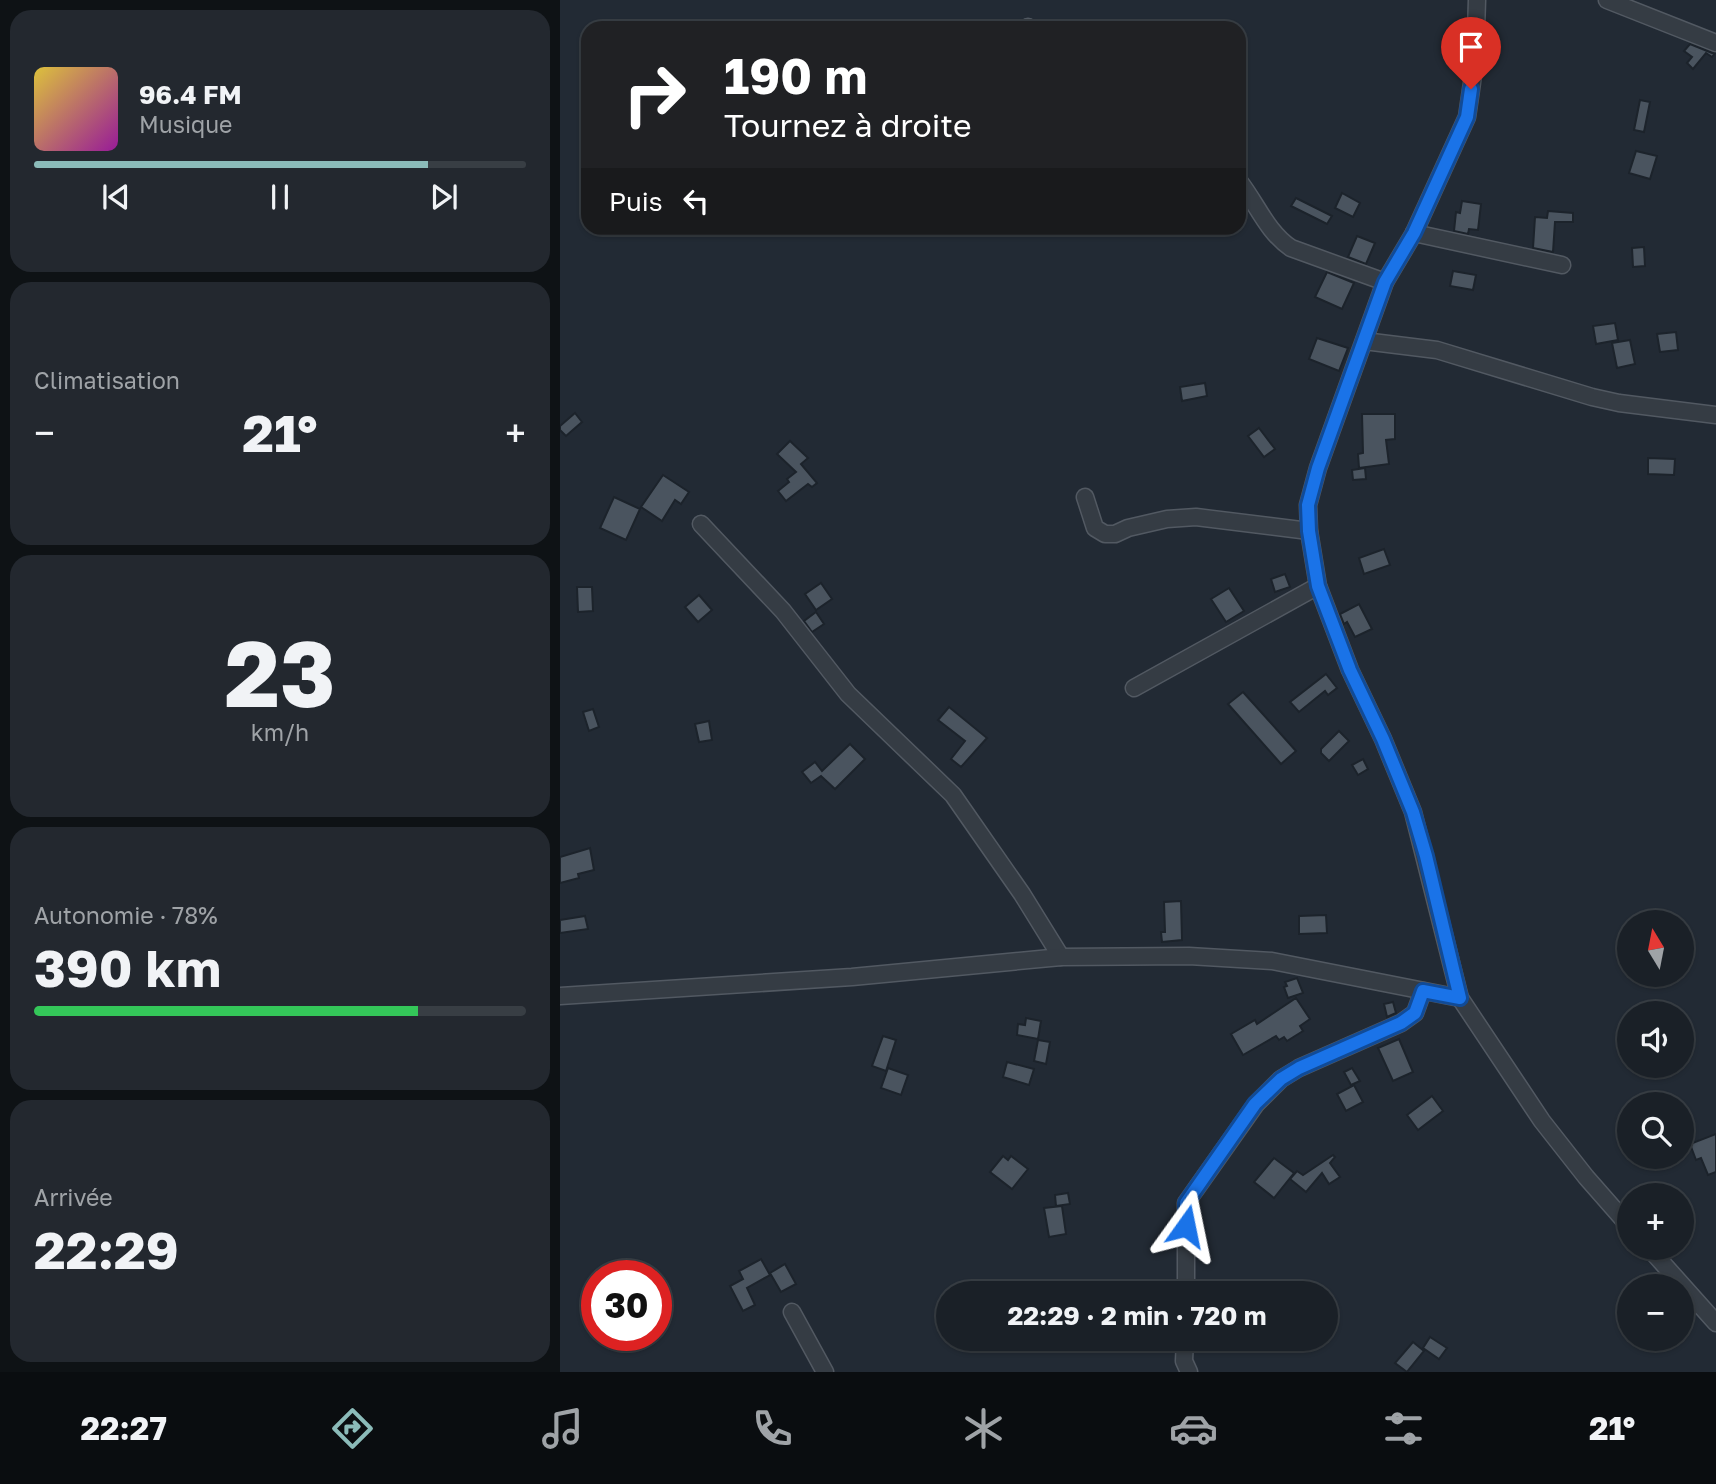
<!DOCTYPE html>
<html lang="fr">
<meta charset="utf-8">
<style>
:root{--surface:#1a2027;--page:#23282f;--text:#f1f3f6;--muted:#9fa3a7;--line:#383e44;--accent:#8bbbb9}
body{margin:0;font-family:"Golos Text",sans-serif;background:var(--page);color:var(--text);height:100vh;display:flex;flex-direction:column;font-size:26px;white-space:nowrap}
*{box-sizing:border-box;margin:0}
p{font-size:23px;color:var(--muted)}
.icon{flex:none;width:38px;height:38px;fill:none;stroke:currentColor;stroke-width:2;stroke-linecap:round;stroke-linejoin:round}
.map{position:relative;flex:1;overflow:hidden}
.panel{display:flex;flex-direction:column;gap:10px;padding:10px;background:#0e1215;width:560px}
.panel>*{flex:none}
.guide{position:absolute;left:21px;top:21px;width:665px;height:214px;border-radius:21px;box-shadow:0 2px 5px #0004,0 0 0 2px var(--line);background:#202124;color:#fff;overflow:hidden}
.needle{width:46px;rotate:350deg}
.fabs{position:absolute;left:1057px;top:910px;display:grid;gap:14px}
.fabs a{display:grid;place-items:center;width:77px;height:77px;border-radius:50%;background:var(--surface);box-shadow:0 2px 5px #0004,0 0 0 2px var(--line);font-size:35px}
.speed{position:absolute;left:21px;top:1260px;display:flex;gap:14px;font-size:35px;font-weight:700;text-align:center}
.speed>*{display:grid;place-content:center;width:91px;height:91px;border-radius:50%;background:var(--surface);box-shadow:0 2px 5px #0004,0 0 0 2px var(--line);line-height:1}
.speed .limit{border:10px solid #d22;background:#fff;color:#111}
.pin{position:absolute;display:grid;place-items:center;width:60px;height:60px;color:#fff;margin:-72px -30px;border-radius:50% 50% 50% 0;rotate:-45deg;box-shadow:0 0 7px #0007}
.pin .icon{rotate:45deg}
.me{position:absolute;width:77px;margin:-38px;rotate:12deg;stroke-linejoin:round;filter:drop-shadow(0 0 5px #0008)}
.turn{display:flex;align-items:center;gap:24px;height:147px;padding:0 28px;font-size:32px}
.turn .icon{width:91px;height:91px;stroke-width:2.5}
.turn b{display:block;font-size:49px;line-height:60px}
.then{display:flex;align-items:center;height:66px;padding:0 28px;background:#0003;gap:14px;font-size:26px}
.big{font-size:52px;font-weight:700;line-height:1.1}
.panel .card{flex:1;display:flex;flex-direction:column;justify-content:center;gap:10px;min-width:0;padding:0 24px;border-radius:21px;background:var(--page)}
.panel .dial{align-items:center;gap:0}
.dial b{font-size:91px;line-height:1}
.song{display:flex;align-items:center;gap:21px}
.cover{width:84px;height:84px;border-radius:10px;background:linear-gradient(135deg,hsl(50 70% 55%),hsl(300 70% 35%))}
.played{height:7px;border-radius:4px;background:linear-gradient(90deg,var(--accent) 80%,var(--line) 80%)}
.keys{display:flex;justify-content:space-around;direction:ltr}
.heat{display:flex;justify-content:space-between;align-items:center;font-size:38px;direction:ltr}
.charge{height:10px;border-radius:5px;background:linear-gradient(90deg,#34c759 78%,var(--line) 0)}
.trip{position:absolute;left:376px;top:1281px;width:402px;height:70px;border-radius:35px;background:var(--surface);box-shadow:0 2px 5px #0004,0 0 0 2px var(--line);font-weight:700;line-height:70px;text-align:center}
.dock{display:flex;height:112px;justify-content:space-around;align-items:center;background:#0a0d10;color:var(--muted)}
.dock .icon{width:49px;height:49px}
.dock .current{color:var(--accent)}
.dock b{font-size:32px;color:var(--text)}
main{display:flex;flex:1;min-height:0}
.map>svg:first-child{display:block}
.building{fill:#4a545f;stroke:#1c232b;stroke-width:2}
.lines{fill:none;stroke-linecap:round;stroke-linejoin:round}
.minor-casing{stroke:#525962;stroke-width:19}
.minor{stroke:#353c44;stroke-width:16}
.route-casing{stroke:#114b97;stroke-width:18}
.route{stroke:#1a73e8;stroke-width:12}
</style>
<main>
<section class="panel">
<div class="card">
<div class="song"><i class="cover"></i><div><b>96.4 FM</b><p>Musique</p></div></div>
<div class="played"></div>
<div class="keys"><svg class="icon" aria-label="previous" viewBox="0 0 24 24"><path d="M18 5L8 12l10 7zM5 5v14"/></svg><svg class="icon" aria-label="pause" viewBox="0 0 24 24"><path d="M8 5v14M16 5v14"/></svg><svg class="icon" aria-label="next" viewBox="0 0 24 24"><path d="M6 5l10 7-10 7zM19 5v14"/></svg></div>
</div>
<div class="card"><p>Climatisation</p>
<div class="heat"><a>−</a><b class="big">21°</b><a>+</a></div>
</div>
<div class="card dial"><b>23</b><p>km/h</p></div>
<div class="card"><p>Autonomie · 78%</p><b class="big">390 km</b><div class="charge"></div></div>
<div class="card"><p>Arrivée</p><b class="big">22:29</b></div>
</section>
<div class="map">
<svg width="1156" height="1372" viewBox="0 0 1156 1372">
<rect width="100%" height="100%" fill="#222a34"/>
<g class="building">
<polygon points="1130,44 1152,53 1155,53 1152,57 1146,53 1133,69 1127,63 1132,57 1124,51"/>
<polygon points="1080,100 1090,102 1084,132 1074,130"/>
<polygon points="1076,151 1097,156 1090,179 1069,173"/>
<polygon points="782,193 800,203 793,217 775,208"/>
<polygon points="736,198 772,216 767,224 731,206"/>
<polygon points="902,201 921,204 918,230 909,229 908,234 894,231 896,212 900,213"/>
<polygon points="988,211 1013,213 1013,222 995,222 993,252 973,248 975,217 987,218"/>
<polygon points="797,236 815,243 806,264 788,257"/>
<polygon points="1084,247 1085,266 1073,267 1072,248"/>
<polygon points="893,271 916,275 913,290 890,286"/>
<polygon points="767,272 794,283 782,309 755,297"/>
<polygon points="1055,323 1058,340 1036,344 1033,326"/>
<polygon points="1116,332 1118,350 1100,352 1097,334"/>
<polygon points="757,338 788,348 779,371 749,359"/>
<polygon points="1070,340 1075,364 1057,368 1052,343"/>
<polygon points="645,383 647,396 622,401 620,387"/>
<polygon points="15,413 22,422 6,436 0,430 0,426"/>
<polygon points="802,414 835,414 835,439 826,440 829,464 799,468 798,454 803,453"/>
<polygon points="699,428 715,449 704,457 688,436"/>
<polygon points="230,441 248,458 241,464 257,483 252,487 248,484 226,501 218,491 229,482 227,479 236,472 217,454"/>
<polygon points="1088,458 1115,459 1114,475 1088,474"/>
<polygon points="805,468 806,479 793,480 792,470"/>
<polygon points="103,475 129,492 121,504 115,500 102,521 81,507"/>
<polygon points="54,497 80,509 66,540 40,528"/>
<polygon points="824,549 830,565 804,574 799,558"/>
<polygon points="725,574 730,587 715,592 711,579"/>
<polygon points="261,583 272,599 256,610 245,594"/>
<polygon points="17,587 32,587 33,611 18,612"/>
<polygon points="669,588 684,611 666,622 651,599"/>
<polygon points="139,595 152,610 138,622 125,607"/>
<polygon points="799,604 812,629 795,637 787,622 784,624 780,614"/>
<polygon points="256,612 264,624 252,632 244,621"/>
<polygon points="766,674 777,688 768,695 765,691 739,712 730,702"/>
<polygon points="683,692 736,751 721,764 668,704"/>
<polygon points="389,707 427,738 401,767 391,759 405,741 378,720"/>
<polygon points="33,709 39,727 29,731 23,712"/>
<polygon points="149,721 152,740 139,742 135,724"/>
<polygon points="779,731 789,741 769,761 761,753 761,749"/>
<polygon points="290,744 305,759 275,789 261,776 251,783 242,772 255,762 262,771"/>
<polygon points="803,759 808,769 798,775 792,765"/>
<polygon points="30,848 34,870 18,874 19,878 0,883 0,857"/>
<polygon points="621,901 622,940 602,942 601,932 605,932 604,902"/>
<polygon points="766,915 767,933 739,934 739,916"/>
<polygon points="25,916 28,929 0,933 0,920"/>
<polygon points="737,978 743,993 728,998 724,987 727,986 725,982"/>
<polygon points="736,998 750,1019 740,1026 743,1031 727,1041 724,1037 719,1040 716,1036 683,1055 671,1034 695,1020 697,1024"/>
<polygon points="833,1002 836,1013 827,1017 824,1004"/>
<polygon points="466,1018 481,1021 478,1039 457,1035 458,1024 465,1025"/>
<polygon points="323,1036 336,1040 326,1071 312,1066"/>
<polygon points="839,1039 853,1072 833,1081 818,1048"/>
<polygon points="478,1040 490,1042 486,1064 474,1061"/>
<polygon points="447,1062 474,1069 469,1085 443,1077"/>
<polygon points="328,1068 348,1075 341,1095 321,1088"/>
<polygon points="792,1068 800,1081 791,1085 784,1072"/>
<polygon points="794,1085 803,1102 786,1111 777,1094"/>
<polygon points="872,1096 883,1111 858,1130 847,1115"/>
<polygon points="1156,1134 1156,1172 1148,1175 1141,1158 1136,1160 1130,1144"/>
<polygon points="773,1155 775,1157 770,1163 780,1177 769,1184 762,1173 746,1192 730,1179 737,1171 743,1175"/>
<polygon points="443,1156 448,1160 451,1156 468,1169 452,1189 430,1172"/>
<polygon points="714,1158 734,1173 714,1198 694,1182"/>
<polygon points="508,1193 510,1204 496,1206 495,1195"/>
<polygon points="502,1206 506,1234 489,1237 484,1208"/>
<polygon points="201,1259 210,1275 187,1288 195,1305 183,1311 170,1286 183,1279 179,1271"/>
<polygon points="225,1264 236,1284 221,1292 210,1273"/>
<polygon points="870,1337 887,1348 879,1359 863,1348"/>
<polygon points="853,1342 864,1351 847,1372 835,1363"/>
</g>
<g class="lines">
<defs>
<g id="minor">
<polyline points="917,0 915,62 907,117 854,233 825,282 758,468 748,505 749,531 758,586 790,670 823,739 853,812 900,998 982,1121 1026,1177 1069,1226"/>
<polyline points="1047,0 1156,43"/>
<polyline points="468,27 469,28"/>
<path d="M679 181C697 204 707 232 731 248L825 282"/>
<polyline points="854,233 1002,265"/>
<polyline points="804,341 877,350 1032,397 1059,403 1156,415"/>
<polyline points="525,497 535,528 545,534 555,534 568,528 607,519 636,517 749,531"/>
<polyline points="141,524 223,611 288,694 393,795 462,894 501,957"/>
<polyline points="574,688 758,586"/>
<polyline points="0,996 292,977 501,957 629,956 712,961 900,998"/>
<polyline points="1089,1248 1156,1323"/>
<polyline points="626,1293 626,1203 696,1104 721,1079 739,1068 841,1023 855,1013 863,991"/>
<polyline points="232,1312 265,1372"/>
<polyline points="625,1339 624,1361 629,1372"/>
</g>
</defs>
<use href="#minor" class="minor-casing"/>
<use href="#minor" class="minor"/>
</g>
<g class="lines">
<defs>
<polyline id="route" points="626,1226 626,1203 695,1104 721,1079 739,1068 841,1023 855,1013 863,991 900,998 866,856 853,812 823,739 790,670 758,586 749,531 748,505 758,468 825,282 854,233 907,117 911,89"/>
</defs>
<use href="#route" class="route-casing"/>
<use href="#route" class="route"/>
</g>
</svg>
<div class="fabs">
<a><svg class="needle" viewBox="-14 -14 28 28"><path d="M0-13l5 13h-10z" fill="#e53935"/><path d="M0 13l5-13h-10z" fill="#9fa3a7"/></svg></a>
<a><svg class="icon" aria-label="sound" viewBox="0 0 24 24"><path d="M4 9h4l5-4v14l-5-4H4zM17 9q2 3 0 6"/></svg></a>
<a><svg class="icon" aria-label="search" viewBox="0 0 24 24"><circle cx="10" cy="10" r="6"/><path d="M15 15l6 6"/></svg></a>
<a>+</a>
<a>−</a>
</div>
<div class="speed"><div class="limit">30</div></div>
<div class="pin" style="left:911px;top:89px;background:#d93025"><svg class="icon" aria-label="arrive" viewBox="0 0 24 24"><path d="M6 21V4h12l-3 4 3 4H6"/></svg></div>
<svg class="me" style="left:626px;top:1226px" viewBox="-20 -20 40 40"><path d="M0-17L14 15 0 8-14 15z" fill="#1a73e8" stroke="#fff" stroke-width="4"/></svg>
<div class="trip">22:29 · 2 min · 720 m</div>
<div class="guide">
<div class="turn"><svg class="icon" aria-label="right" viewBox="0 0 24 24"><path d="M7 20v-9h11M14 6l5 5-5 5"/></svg><div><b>190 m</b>Tournez à droite</div></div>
<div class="then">Puis<svg class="icon" aria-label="left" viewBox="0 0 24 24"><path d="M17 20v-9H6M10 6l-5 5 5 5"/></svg></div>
</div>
</div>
</main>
<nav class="dock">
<b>22:27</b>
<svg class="icon current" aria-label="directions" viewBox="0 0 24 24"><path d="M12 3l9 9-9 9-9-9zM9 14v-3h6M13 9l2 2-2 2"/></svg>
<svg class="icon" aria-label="music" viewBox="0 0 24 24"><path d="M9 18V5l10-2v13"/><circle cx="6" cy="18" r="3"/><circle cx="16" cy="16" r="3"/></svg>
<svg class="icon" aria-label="phone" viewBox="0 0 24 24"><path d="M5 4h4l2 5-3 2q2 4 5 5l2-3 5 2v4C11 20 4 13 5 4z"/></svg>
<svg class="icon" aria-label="climate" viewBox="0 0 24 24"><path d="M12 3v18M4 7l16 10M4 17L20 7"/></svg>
<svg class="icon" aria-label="car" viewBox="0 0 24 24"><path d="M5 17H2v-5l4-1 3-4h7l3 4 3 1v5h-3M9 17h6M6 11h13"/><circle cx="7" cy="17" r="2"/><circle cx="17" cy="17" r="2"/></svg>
<svg class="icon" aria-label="filters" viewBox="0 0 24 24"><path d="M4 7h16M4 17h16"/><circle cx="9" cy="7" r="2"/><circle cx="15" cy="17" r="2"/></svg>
<b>21°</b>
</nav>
